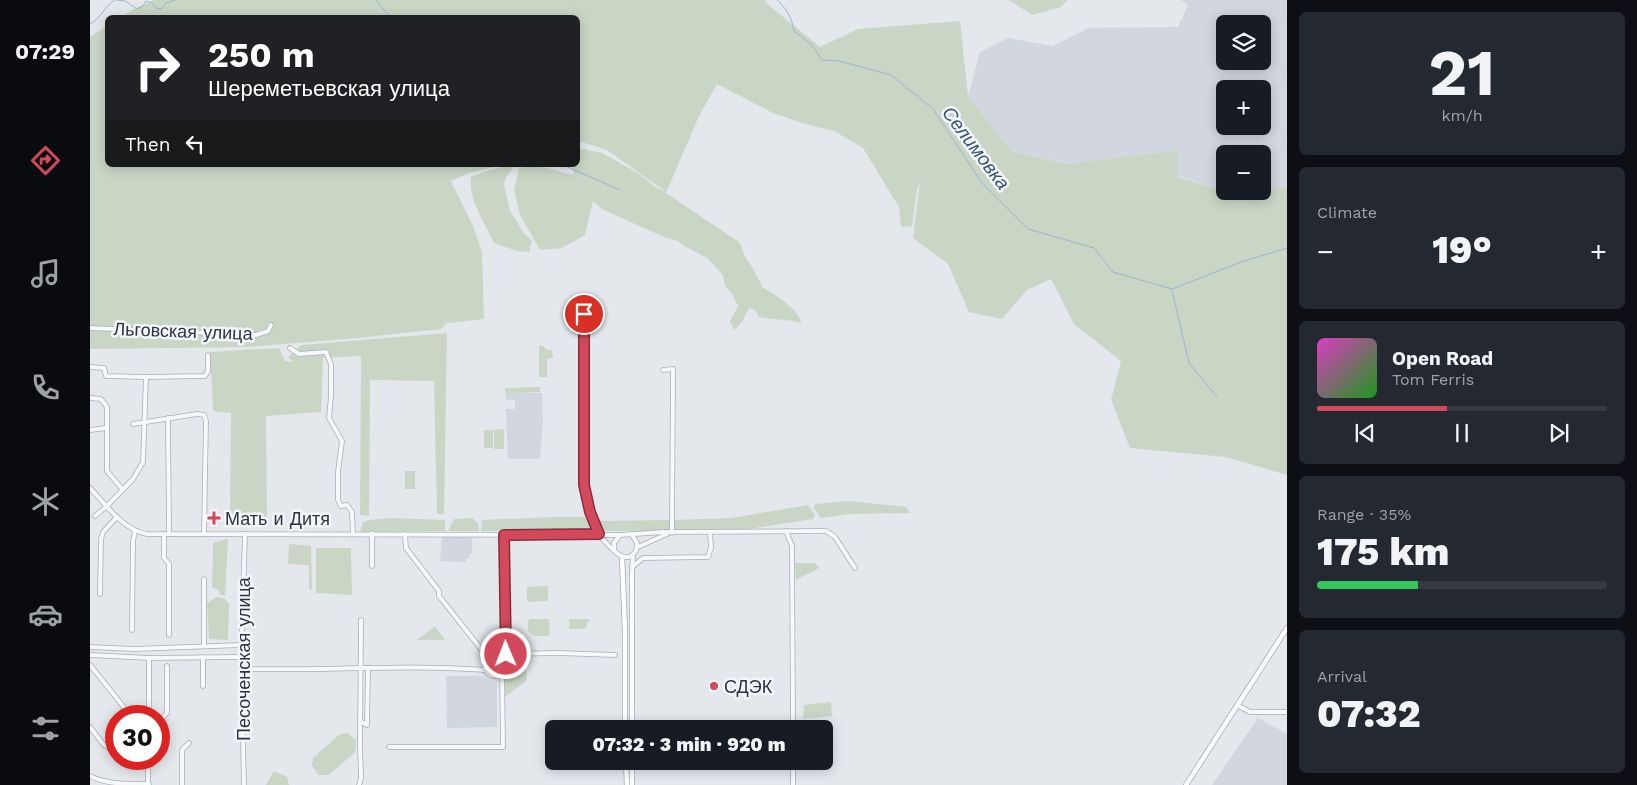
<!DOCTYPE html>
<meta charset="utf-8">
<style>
:root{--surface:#171b24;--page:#242831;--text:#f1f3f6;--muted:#9ea1a6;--line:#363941;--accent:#d1495b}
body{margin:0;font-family:"Work Sans",sans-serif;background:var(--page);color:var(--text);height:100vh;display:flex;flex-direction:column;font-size:19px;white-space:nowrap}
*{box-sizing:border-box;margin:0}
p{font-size:16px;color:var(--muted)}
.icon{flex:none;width:28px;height:28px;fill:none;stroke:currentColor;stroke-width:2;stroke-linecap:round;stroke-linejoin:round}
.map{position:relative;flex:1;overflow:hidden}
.panel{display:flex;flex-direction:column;gap:12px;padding:12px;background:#0d0f14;width:350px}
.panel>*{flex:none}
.top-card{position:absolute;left:15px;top:15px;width:475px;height:152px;border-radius:8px;box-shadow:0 2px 12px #0003;background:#202124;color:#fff;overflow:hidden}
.controls{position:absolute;left:1126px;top:15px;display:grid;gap:10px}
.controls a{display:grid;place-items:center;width:55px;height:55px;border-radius:8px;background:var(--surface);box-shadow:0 2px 12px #0003;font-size:25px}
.speed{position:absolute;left:15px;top:705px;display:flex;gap:10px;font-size:25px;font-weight:700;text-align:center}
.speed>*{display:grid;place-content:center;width:65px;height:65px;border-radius:50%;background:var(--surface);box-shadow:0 2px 12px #0003;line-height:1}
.speed .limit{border:8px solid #d22;background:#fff;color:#111}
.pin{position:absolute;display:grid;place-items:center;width:42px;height:42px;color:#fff;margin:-21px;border:2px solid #fff;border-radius:50%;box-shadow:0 1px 5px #0007}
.me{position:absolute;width:55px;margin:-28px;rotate:359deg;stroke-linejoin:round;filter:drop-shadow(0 0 4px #0008)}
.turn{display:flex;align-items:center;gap:18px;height:105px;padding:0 20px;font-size:22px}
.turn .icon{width:65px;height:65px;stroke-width:2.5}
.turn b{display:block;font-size:35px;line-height:42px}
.then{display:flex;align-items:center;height:48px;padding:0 20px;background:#0003;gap:10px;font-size:19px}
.big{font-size:38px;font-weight:800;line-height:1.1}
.panel .card{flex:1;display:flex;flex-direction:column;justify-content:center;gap:8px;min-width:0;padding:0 18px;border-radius:8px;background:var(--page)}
.panel .dial{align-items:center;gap:0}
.dial b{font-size:65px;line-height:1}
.song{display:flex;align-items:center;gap:15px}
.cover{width:60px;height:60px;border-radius:8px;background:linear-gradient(135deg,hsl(310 70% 55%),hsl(120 70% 35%))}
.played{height:5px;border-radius:2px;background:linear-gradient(90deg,var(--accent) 45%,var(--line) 45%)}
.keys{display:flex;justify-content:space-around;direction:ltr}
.heat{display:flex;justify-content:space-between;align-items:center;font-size:28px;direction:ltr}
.charge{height:8px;border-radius:4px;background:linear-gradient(90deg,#34c759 35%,var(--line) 0)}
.trip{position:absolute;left:455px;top:720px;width:288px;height:50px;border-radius:8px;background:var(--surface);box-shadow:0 2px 12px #0003;font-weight:800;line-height:50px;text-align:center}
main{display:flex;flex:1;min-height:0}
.tabs{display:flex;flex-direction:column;width:90px;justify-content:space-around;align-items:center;background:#090b0e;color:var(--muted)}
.tabs .icon{width:35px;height:35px}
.tabs .current{color:var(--accent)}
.tabs b{font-size:22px;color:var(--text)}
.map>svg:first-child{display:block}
.built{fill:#d2d6de;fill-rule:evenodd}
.green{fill:#c9d6c5}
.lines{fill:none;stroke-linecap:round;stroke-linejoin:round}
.stream{stroke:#9fb4cc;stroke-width:1}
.minor-casing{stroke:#a9aeb7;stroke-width:5.5}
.major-casing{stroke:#a3abb8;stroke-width:6}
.minor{stroke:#f7f8fa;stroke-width:4}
.major{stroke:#fff;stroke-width:4.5}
.route-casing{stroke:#882f3b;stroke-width:12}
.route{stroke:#d1495b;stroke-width:9}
.poi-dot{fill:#d1495b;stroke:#f4f6f9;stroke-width:2}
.labels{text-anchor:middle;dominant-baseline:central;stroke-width:5;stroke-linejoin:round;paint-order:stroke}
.street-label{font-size:18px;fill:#2b3445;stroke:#f4f6f9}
.poi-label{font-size:18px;fill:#2b3445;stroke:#f4f6f9;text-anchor:start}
.water-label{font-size:19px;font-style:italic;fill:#34527a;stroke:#f4f6f9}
</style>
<main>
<nav class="tabs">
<b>07:29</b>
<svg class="icon current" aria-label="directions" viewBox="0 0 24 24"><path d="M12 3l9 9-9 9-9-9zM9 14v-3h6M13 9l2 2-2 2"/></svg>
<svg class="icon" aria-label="music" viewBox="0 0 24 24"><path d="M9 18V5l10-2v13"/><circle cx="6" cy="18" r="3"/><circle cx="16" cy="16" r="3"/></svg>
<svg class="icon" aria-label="phone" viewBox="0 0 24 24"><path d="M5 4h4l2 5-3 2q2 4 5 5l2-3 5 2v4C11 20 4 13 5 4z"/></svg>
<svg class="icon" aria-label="climate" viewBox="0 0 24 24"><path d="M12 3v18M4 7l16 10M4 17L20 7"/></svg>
<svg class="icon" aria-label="car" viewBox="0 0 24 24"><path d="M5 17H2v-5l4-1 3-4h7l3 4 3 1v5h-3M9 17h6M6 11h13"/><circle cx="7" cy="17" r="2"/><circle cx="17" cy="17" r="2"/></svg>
<svg class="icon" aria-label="filters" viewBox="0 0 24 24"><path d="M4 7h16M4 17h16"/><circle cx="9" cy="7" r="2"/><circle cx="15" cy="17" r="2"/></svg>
</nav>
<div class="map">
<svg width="1197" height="785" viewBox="0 0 1197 785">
<rect width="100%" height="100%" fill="#e4e7ec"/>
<g class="built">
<path d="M1091 0H1197V188L1173 189 1172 154H1135V191L1088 176 1086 150 980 164 921 151 878 96 890 52 918 38 962 46 999 28 1088 27 1098 5ZM1135 24H1172V61H1135ZM1135 89H1172V126H1135Z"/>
<polygon points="416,393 452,393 453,421 450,459 418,459 416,409 425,409 425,400 416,400"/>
<polygon points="352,536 382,536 382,553 379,554 380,557 376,559 376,562 350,561"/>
<polygon points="356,676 389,676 407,684 407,727 357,728"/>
<polygon points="1168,718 1197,734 1197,785 1122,785"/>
</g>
<g class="green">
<path d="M64 0H675V2L730 47 768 29 870 21 878 96 921 151 978 164 1087 150 1088 177 1135 191H1172L1173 189 1197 188V475L1136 457 1040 448 1021 400 1031 361 984 324 961 279 937 290 912 319 879 312 858 264 823 238 830 182 827 190 822 226 811 227 809 207 773 148 744 131 715 124 683 113 627 84 609 116 576 193 649 242C653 249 654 256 658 261 664 270 668 277 672 287 683 293 711 311 711 323 697 319 683 320 669 317L665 310 659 308 652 322 644 330 640 321 648 306 643 295 635 286 633 275 617 258 594 246 588 241 574 237 512 209 503 201 495 235 472 248 450 250 430 215 424 190 429 168C452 164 462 170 483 175L484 165H488V148L512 153 548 173 564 186 576 192 517 150 488 141V18L30 17 44 9Z"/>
<polygon points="919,0 977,0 971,7 942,15"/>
<polygon points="17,26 18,165 413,165 379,173 361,181 383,226 392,252 394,319 357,323 351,329 267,338 159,347 0,349 0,37"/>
<path d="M415 166 424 167 416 177 414 184 420 211 434 233 442 241 439 252 427 251 404 243C395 223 378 199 381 177L393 172Z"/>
<polygon points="357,333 354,514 347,514 344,381 280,380 279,516 270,515 271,356 233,358 231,412 176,416 177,525 140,527 141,413 123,411 120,352 189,348 195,361 203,362 198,357 211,345"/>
<polygon points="449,346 453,346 457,350 462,350 463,358 457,359 457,377 449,377"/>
<polygon points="450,387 450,392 415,393 415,388"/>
<polygon points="414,429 414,449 404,449 404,430"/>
<rect x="394" y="430" width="9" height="18"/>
<rect x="315" y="471" width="10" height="18"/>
<polygon points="759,501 816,507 820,513 759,514 731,518 723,507 725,504"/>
<polygon points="718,505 725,515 723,519 652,530 583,532 583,520 641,518"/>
<polygon points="465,517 499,517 503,530 391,531 392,520"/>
<polygon points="302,518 355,520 355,531 270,532 273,522 280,520"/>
<polygon points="382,518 388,523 389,531 358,531 364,519"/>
<polygon points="580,520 580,531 511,531 507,521"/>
<polygon points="136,539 138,539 135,596 130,594 129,590 122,587 123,543"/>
<polygon points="199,544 221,546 222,590 219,589 219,565 198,564"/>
<polygon points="226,548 261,548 262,595 226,593"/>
<polygon points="705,563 725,563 729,568 706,580"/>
<polygon points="458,586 458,601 439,602 437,600 437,587"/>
<polygon points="127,597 135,599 139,604 138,640 119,639 117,603"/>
<polygon points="440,619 458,619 459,621 460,634 458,636 444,636 438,631 438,621"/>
<polygon points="479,619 499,619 499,622 497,622 497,627 494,629 479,629"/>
<polygon points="345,626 355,640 327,640"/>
<polygon points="435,656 437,680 415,697 414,696 415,658 417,657"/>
<polygon points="741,702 742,716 713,719 714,705"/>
<polygon points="258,733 266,741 265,752 239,775 228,775 222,765 223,758 250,734"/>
<polygon points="184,771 197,777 199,785 176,785"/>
</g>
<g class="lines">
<g class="stream">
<polyline points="27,0 35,1 47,9 53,6 56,1 62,3 66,8 71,9 76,3 85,0"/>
<polyline points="286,0 301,18"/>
<path d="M687 0C697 9 702 18 704 31L722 45 732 60 749 61 801 75 843 109 893 184 938 229 1004 248 1023 272 1082 289 1154 261 1197 248"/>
<path d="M0 24C13 17 13 7 25 0"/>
<polyline points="473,165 530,190"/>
<polyline points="1082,290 1099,363 1127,397"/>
</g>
<defs>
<g id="minor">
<path d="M494 314V485C496 501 499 519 508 533 511 538 525 553 530 555 539 561 548 553 547 543L542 535"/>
<polyline points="0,328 166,335 178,331 181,325"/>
<polyline points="200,348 209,354 236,352 241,364 241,396 239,418 252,441 248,472 248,500 251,506 257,505 262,512 263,534"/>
<polyline points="0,367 14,368 16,376 56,377 115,376 118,371 118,355"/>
<polyline points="573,370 583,369 582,533"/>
<polyline points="0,398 11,399 17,407 17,471 33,490"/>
<polyline points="78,418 79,534"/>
<polyline points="43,424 107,414 114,415 116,421 114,534"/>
<polyline points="0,430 17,428"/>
<path d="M0 488C16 505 33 530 57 534L530 535 574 532 736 531 745 537 765 568"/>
<polyline points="5,516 17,506 43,479 53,462 56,377"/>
<polyline points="696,531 702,546 703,729"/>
<polyline points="282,533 282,566"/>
<polyline points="74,534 74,558 79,564 79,635"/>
<polyline points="315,534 316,548 349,591 349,596 399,659"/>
<polyline points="548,547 577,534"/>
<polyline points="524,549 524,543 530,535"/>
<polyline points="542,567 553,558 618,557 621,548 620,533"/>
<polyline points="542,574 543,554"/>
<polyline points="10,594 11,539 13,532 27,517"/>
<polyline points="42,630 43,541 45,531"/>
<polyline points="114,646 114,579"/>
<polyline points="0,647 44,649 151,645"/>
<polyline points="416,654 468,653 525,655"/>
<polyline points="0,655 59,658 151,657"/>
<polyline points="113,657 113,686"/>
<circle cx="404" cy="667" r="9"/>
<polyline points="410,661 416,654 414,535"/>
<polyline points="0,665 41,716"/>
<path d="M151 669C232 671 314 664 395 670"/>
<polyline points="1147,705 1160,712 1197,712"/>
<polyline points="59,716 59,658"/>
<polyline points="270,721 277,725 278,668"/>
<polyline points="69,722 77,713 77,666"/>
<polyline points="0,727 14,745 22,749"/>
<polyline points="299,747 413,747 412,669"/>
<polyline points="58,759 58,785"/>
<polyline points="703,761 703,785"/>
<path d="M0 776C18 785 39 784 59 784"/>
<polyline points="92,785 92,750 99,743"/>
<polyline points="154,785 151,657 155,534"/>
<polyline points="269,785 271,778 270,744 271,620"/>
</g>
<g id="major">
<polyline points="532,557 535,632 535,729"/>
<polyline points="542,574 542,729"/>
<polyline points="536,761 537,785"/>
<polyline points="542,761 542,785"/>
<polyline points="1096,785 1197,628"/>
</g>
</defs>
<use href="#minor" class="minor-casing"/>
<use href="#major" class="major-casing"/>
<use href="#minor" class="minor"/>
<use href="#major" class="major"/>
</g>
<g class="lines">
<defs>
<polyline id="route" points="416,654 414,535 509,534 500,512 494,485 494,314"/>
</defs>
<use href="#route" class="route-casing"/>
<use href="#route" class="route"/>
</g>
<g class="poi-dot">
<path d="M121.5 510.5h5v5h5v5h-5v5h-5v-5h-5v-5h5z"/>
<circle cx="624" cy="686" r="5"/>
</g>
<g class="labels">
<g class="street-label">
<text transform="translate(93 331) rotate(2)">Льговская улица</text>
<text transform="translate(153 659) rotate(-90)">Песоченская улица</text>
</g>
<g class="poi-label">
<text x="135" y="518">Мать и Дитя</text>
<text x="634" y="686">СДЭК</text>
</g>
<g class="water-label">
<text transform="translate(886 148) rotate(53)">Селимовка</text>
</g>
</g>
</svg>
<div class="controls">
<a><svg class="icon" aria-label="layers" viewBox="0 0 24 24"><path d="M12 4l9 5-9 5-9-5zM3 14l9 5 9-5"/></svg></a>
<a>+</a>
<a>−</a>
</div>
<div class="speed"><div class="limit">30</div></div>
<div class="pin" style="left:494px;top:314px;background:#d93025"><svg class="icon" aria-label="arrive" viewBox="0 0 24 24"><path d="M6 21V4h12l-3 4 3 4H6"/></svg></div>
<svg class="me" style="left:416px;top:654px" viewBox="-20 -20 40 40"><circle r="17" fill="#d1495b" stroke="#fff" stroke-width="3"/><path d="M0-11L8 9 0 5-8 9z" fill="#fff"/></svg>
<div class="trip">07:32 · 3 min · 920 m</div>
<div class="top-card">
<div class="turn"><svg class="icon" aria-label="right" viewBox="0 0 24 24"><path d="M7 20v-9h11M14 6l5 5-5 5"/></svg><div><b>250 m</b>Шереметьевская улица</div></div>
<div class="then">Then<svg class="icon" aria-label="left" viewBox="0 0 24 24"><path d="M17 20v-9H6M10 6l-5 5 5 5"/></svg></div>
</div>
</div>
<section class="panel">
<div class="card dial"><b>21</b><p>km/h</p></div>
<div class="card"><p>Climate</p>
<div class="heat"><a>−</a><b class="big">19°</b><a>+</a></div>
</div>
<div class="card">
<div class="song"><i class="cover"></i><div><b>Open Road</b><p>Tom Ferris</p></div></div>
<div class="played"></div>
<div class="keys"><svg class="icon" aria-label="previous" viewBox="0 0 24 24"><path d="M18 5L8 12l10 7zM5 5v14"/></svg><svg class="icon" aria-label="pause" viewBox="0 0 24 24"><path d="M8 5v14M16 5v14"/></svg><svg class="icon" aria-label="next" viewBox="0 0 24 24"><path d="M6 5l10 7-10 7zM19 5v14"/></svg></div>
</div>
<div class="card"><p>Range · 35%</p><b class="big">175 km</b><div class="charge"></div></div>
<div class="card"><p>Arrival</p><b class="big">07:32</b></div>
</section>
</main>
